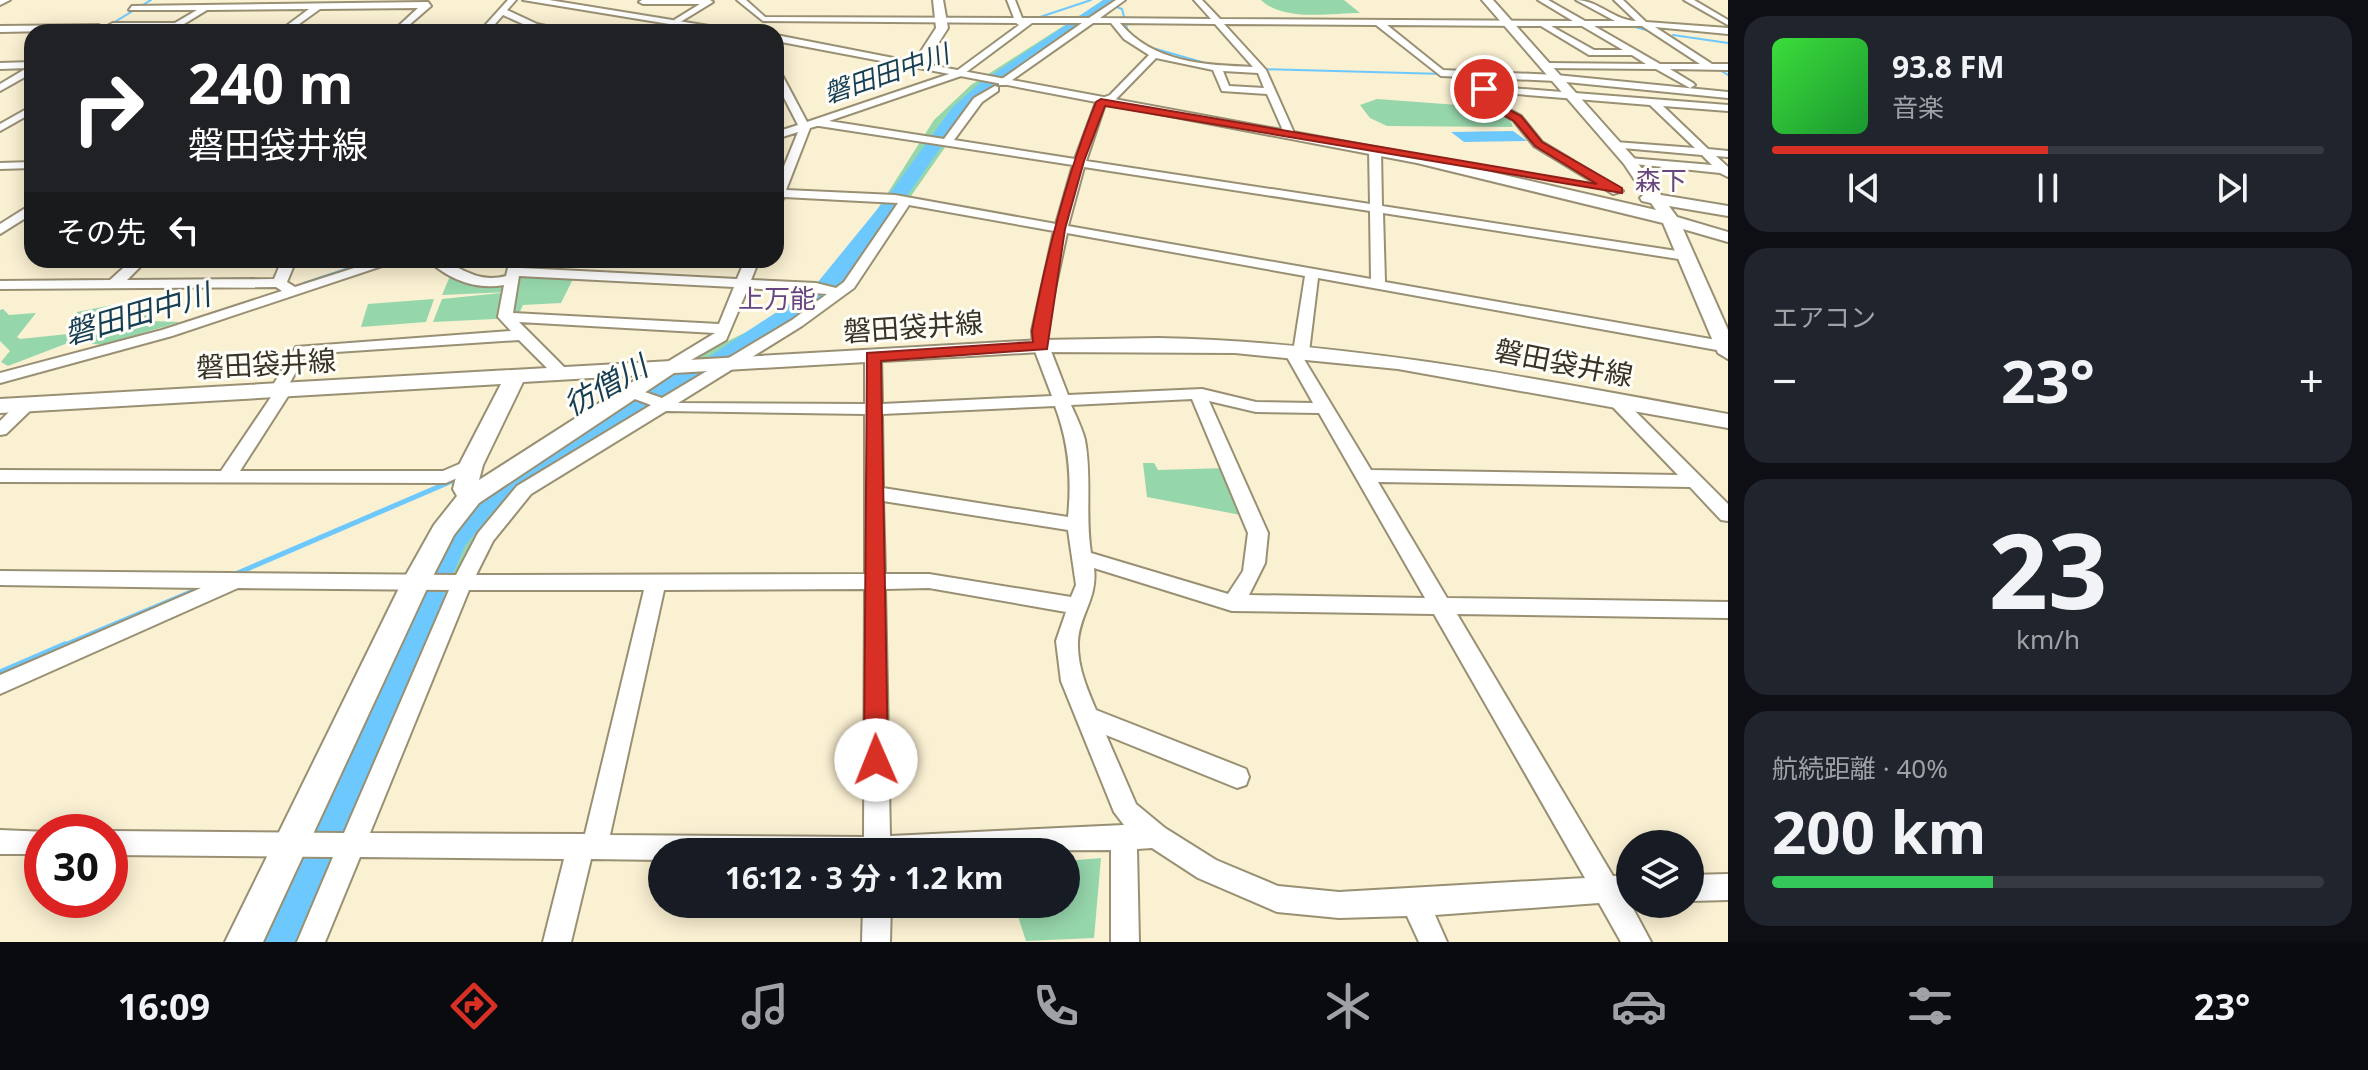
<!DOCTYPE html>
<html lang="ja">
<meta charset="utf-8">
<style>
:root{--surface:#171b24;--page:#20242c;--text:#f1f3f6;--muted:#9ea1a6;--line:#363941;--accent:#d93025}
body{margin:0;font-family:"Noto Sans","Noto Sans JP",sans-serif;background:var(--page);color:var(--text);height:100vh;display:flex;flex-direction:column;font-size:30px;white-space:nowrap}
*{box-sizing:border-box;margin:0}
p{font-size:26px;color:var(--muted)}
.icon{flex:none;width:44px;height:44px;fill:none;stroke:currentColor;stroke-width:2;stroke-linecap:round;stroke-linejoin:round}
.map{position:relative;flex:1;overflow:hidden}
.panel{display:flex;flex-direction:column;gap:16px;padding:16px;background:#0d0f14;width:640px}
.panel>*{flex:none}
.top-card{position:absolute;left:24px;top:24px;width:760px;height:244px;border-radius:24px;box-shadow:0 4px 20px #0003;background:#202124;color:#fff;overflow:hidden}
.fabs{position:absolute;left:1616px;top:830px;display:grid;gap:16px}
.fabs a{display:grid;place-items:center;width:88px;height:88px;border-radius:50%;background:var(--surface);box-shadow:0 4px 20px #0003;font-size:40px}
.speed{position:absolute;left:24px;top:814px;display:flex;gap:16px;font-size:40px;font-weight:700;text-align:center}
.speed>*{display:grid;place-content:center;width:104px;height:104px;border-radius:50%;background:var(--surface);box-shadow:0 4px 20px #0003;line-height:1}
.speed .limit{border:12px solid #d22;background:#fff;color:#111}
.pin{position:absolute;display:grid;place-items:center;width:68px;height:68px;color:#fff;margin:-34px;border:4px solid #fff;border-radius:50%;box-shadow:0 2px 8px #0007}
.me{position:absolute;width:88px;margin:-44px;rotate:359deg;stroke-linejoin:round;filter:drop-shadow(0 0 6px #0008)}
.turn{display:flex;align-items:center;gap:28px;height:168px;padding:0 32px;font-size:36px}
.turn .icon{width:104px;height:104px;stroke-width:2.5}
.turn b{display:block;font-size:56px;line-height:68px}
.then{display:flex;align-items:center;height:76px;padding:0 32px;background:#0003;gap:16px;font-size:30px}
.big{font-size:60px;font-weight:700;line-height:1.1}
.panel .widget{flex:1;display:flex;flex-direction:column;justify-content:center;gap:12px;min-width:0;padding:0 28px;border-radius:24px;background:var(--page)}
.panel .dial{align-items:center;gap:0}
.dial b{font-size:104px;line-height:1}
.song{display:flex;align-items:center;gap:24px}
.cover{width:96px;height:96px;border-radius:12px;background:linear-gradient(135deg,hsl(120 70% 55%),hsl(130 70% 35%))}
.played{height:8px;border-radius:4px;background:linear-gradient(90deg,var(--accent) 50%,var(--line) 50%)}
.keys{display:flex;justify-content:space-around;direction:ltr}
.heat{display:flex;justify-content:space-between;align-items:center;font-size:44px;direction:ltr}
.charge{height:12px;border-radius:6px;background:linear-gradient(90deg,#34c759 40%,var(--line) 0)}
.trip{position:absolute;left:648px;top:838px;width:432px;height:80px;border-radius:40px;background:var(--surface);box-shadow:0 4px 20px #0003;font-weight:700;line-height:80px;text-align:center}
.tab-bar{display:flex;height:128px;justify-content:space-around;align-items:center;background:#090b0e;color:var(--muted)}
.tab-bar .icon{width:56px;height:56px}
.tab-bar .active{color:var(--accent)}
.tab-bar b{font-size:36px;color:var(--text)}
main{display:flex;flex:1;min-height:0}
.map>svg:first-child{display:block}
.green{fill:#96d6ab}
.water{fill:#6dc8fe}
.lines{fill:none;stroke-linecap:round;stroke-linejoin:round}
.stream-far3{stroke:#6dc8fe;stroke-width:2}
.stream-far2{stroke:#6dc8fe;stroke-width:4}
.stream-far1{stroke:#6dc8fe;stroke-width:5}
.stream{stroke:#6dc8fe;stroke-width:7}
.river{fill:#6dc8fe;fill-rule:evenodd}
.street-casing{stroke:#999074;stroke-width:4}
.secondary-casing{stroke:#999074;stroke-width:4}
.street{fill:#fff;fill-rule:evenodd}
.secondary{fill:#fff;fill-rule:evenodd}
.route{fill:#d93025;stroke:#8d1f18;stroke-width:2}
.labels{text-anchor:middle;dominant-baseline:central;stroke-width:6;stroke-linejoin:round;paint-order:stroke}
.far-water-label{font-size:26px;font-style:italic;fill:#163e54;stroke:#fffdf7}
.far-quarter-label{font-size:26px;fill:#664580;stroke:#fffdf7}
.street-label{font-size:28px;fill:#373327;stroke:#fffdf7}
.water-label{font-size:30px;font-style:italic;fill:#163e54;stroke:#fffdf7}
</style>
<main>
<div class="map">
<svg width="1728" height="942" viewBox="0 0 1728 942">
<rect width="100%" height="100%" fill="#faf0d2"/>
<g class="green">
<polygon points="1104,0 1120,0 978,100 849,285 631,423 504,511 311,942 244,942 441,536 529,457 705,352 802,305 862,240 868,224 934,120 971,85"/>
<path d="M1261 0H1344L1360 13C1330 13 1284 22 1261 0Z"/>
<polygon points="1377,99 1485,107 1510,119 1513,127 1387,126 1370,118 1360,105"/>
<polygon points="513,275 573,279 561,303 523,305 517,318 433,322 442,299 510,292 442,295 450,276 491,285"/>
<polygon points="434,299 426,322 361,327 368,304"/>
<path d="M112 305C101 313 87 320 96 335L134 328 146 314 151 321 180 322 102 345 73 341 8 366 1 362 10 351 0 341V310L3 309 9 315 36 313 17 337 20 339 68 334 76 326 77 312Z"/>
<polygon points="1143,463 1154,463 1158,470 1227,468 1246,516 1147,497"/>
<polygon points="1101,858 1094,938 1026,941 1014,904 1066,904 1066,861"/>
</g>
<polygon class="water" points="1513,131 1527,141 1464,142 1451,132"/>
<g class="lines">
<g class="stream-far3">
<polyline points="1107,3 1122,9 1128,32"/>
<polyline points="1031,20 1091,0"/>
<polyline points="1624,24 1657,33"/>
<polyline points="98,32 151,0"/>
<polyline points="1673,35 1728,43"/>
<polyline points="1149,47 1212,65"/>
<polyline points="1713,66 1728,75"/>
<polyline points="1258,69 1444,74"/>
<polyline points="891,94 953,72"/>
</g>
<polyline class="stream-far2" points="304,284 376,260"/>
<g class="stream-far1">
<polyline points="233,575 459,478"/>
<polyline points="60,647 205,586"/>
</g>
<polyline class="stream" points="0,673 65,645"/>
<polygon class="river" points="1103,0 1115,0 1109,10 991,88 964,114 898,209 829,298 758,342 728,366 529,477 491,514 465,546 444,595 433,643 305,942 261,942 399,643 412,595 441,535 471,500 509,465 710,356 813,288 884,201 952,108 981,82"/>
<defs>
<g id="street">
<polygon points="0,0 10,0 0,5"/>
<polygon points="508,0 516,0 507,10 537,24 573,32 532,28 503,15 488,32 479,32"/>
<polygon points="642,0 710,0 713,2 677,24 674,20 700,4 643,4 639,2"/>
<path d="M737 0H746L765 17 1014 18 1007 0H1015L1022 18H1089L1116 0H1125L1100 18 1211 19 1194 0H1202L1220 19 1573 21 1538 0H1548L1585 21H1615L1576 0C1598 0 1615 21 1636 21L1614 0H1623L1646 22 1728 28V34L1655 27 1712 64H1728V70L1670 69 1693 83 1695 85 1690 88 1656 69 1544 68 1547 63 1646 64 1632 55H1589L1541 26 1387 25 1443 70 1556 75 1728 92V98L1556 81 1441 76 1376 25 1224 24 1266 70 1295 135 1294 137 1285 135 1267 94 1222 91 1213 70 1156 58 1116 99 1105 104 1086 161 1370 204 1369 150 1375 147 1381 150 1382 206 1690 253 1692 256 1685 260 1383 213 1385 282 1728 342V352L1318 278 1309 352 1302 356 1371 470 1678 475 1609 403 1607 400 1615 395 1621 397 1728 504V521L1721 520 1690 487 1378 482 1447 598 1728 602V618L1457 614 1613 876 1630 875 1629 901 1651 942H1621L1599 903 1435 915 1447 942H1419L1407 916 1339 918 1277 912 1198 878 1152 848 1137 849 1139 942H1111V850L662 852V860L591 859 571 942H543L564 859 360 857 325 942H297L333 857 110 855V832H107L110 831 344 833 449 590 238 588 0 694V675L201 588 0 585V571L456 575 478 533 517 486 651 405 624 395 622 392 624 389H636L662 398 792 320 827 294 748 288 726 340 670 372 662 367 664 364 715 333 519 322 568 371 570 374 568 377H556L519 340 306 354 288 386 292 390 240 471H443L471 459 480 465 477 469 446 483 0 482V470L221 471 273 394 270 390 296 347 511 331 498 317 504 285C476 290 449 280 428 260 459 260 471 285 506 276L510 260H519L521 268 737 279 745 260H759L751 280 816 283 836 288 844 282 898 203 784 197 780 204 776 205V186L798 132 776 139V132L798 125 776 82V70L781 73 807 122 955 72 1019 25 1016 23 763 21ZM1032 23H1082L999 81V85H1005L1093 23H1111L1124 39 1149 55 1110 95 1097 100 1075 159 954 140 982 102 998 91V87L995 86 974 98 944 139 829 121 961 76ZM1120 23 1215 24 1253 67C1205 65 1153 63 1120 23ZM1551 26H1582L1623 50H1594ZM1594 26H1642L1700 64H1660ZM1223 71 1258 73 1264 88 1229 86ZM817 126H819L1073 165 1056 224 895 195 786 190 810 128ZM1084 167 1370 211 1371 279 1068 226ZM909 205 1054 231 1032 331 1033 346 1052 396 882 404 881 357 873 352 865 357V404L678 403 802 326 854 288ZM1067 233 1305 276 1294 346 1286 347 1283 350 1313 403 1256 402 1202 389 1068 395 1049 346 1046 331ZM519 276 734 287 719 324 513 313ZM1192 399 1248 533 1243 571 1228 594 1091 553C1085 516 1092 478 1085 440 1082 428 1076 416 1071 405ZM1209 401 1256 412 1319 413 1425 598 1249 595 1265 563 1268 533ZM1055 406C1069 443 1072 478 1068 517L883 488 882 414ZM666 411 865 414V574L476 575 493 541 531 494ZM883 501 1068 530 1076 585 1071 597 929 574H885ZM1094 568 1232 611 1434 614 1585 878 1339 892 1278 886 1216 860 1165 828 1136 804 1106 735 1237 788 1246 785 1249 777 1246 769 1096 710C1087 689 1077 666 1078 642 1079 615 1098 598 1094 568ZM929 588 1066 612 1056 641 1061 681 1114 812 1124 825 890 836 885 589ZM865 589 864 837 610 835 664 590ZM469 590H644L585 834 370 833Z"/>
<polygon points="1684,0 1694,0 1728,20 1728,25"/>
<polygon points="428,2 431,6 401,32 392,32 418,8 320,9 288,32 278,32 309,9 207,10 171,32 161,32 167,27 113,27 109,25 113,23 175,23 197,10 129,10 132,6"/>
<polygon points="99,25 102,30 0,32 0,26"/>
<polygon points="32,62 32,73 0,91 0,84 27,68 0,69 0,63"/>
<polygon points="1484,86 1728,105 1728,111 1663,106 1708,149 1728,151 1728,157 1716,156 1728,167 1728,177 1720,173 1625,163 1623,161 1629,158 1712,165 1702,155 1611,147 1610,145 1615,142 1695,148 1650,105 1491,92 1499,104 1521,116 1542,142 1623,191 1613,194 1534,146 1513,120 1491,108 1479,89"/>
<polygon points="32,106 32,113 0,131 0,124"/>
<polygon points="32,162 32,168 0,169 0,163"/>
<polygon points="32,204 32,214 0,234 0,224"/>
<polygon points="132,260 147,260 127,280 274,279 282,260 296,260 287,282 295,287 379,260 400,260 172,336 0,383 0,373 162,330 282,291 276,287 0,289 0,281 110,280"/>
<polygon points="27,399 35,404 33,408 6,434 0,435 0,421 21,400"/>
<polygon points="0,830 48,832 42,832 42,854 0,854"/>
<polygon points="1728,874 1728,900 1690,901 1690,875"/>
<polygon points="863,904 891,904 890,942 862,942"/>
</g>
<g id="secondary">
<polygon points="523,0 549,0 746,32 718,32"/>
<polygon points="933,0 943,0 948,28 925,64 1417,155 1656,210 1651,203 1642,201 1640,198 1644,194 1624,164 1482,0 1493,0 1634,158 1661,195 1728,206 1728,216 1669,206 1677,217 1728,232 1728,242 1683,229 1728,330 1728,359 1718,353 1663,223 1417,163 776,41 776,35 914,62 936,28"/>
<path d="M1158 338C1351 342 1538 379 1728 414V428L1398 369 1235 353 1041 352 674 373 479 503 454 535 430 582 263 942H225L402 582 434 525 457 496 453 489 459 465 501 384 0 413V399L1041 340ZM643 375 479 480 483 465 523 382Z"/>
</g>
</defs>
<use href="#street" class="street-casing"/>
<use href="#secondary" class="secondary-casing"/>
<use href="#street" class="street"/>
<use href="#secondary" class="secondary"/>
</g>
<path class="route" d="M1484 86 1498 104 1521 116 1542 142 1622 188V193L1105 106 1084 161 1065 229 1047 349 881 361 888 760 885 768 876 771 867 768 864 760 867 353 1033 342 1032 331C1047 252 1066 177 1096 102L1101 99 1597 184 1535 146 1514 121 1491 108 1479 89Z"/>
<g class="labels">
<g class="far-water-label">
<text transform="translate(886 73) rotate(-19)">磐田田中川</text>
</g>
<g class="far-quarter-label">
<text x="1661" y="180">森下</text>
<text x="777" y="298">上万能</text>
</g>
<g class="street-label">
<text transform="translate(913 326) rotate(-4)">磐田袋井線</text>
<text transform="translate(1564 362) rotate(11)">磐田袋井線</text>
<text transform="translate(266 363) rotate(-3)">磐田袋井線</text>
</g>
<g class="water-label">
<text transform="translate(137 313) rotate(-16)">磐田田中川</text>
<text transform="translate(605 385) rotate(-29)">彷僧川</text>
</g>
</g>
</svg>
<div class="fabs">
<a><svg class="icon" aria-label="layers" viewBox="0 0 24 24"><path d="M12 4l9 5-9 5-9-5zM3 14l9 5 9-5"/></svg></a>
</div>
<div class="speed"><div class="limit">30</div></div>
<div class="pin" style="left:1484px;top:89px;background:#d93025"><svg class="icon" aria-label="arrive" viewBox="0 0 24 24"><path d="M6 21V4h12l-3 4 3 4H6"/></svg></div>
<svg class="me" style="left:876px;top:760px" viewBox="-20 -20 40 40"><circle r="19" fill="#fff"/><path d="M0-13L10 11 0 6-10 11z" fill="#d93025"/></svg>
<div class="trip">16:12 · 3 分 · 1.2 km</div>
<div class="top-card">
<div class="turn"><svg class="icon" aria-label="right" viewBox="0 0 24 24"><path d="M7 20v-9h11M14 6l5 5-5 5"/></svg><div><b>240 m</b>磐田袋井線</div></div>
<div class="then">その先<svg class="icon" aria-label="left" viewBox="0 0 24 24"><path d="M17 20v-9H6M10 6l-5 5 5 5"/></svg></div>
</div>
</div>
<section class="panel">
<div class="widget">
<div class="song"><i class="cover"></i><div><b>93.8 FM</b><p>音楽</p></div></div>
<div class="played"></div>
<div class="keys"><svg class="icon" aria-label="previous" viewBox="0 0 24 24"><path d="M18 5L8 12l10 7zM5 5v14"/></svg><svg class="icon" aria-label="pause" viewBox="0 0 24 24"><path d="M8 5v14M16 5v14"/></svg><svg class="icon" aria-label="next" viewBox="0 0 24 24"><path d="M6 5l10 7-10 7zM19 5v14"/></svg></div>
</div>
<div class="widget"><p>エアコン</p>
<div class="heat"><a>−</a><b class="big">23°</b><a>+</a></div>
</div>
<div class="widget dial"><b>23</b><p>km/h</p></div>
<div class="widget"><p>航続距離 · 40%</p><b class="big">200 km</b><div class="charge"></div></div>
</section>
</main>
<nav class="tab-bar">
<b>16:09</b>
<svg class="icon active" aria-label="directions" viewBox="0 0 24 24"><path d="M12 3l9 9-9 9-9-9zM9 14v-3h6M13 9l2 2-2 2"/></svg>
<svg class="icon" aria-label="music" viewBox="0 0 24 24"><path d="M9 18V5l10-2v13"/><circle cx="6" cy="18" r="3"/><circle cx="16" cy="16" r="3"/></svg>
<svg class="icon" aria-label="phone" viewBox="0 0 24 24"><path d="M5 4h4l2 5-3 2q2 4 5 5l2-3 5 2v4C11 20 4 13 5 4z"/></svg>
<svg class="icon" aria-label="climate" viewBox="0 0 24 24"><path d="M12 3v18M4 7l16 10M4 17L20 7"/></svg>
<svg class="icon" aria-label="car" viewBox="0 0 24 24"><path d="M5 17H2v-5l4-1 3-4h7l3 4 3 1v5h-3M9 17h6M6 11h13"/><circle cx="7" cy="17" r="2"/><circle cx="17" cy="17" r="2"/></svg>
<svg class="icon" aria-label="filters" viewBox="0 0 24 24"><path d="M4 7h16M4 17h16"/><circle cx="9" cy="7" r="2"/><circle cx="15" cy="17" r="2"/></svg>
<b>23°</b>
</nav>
